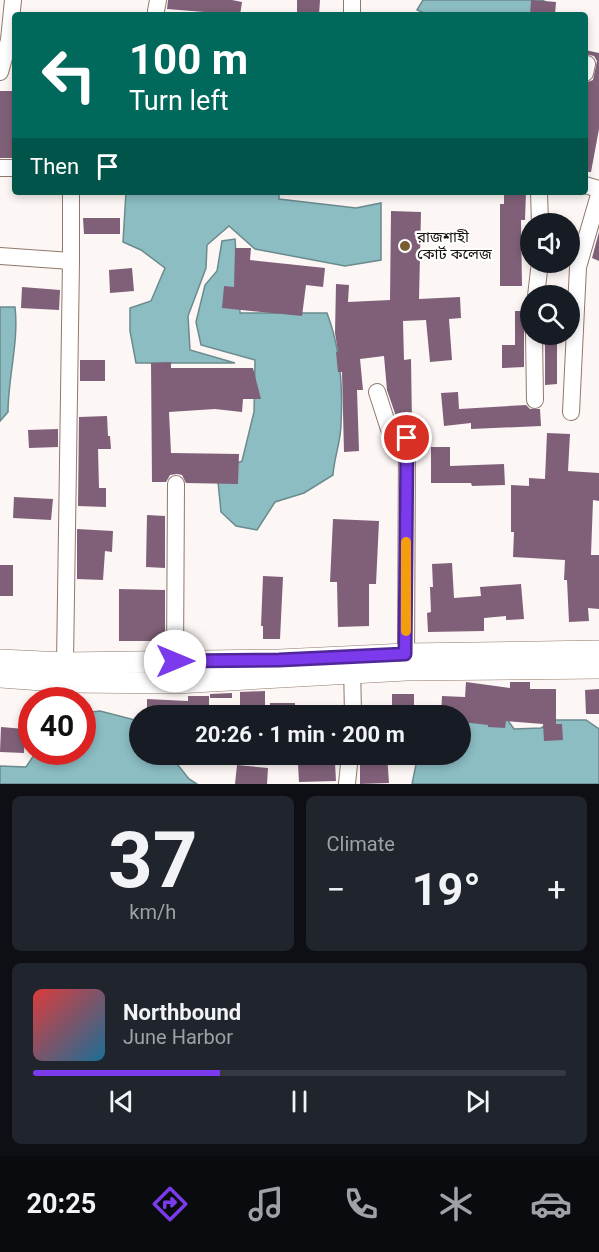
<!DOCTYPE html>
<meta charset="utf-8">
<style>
:root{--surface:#171b24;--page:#20242c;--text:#f1f3f6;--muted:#9ea1a6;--line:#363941;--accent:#7c3aed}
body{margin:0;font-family:Roboto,"Noto Sans Bengali",sans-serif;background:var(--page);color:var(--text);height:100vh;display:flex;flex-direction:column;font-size:22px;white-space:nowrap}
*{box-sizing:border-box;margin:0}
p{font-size:20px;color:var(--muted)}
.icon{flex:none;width:33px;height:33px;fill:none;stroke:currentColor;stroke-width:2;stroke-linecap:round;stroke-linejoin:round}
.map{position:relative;height:784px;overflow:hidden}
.drawer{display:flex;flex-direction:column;gap:12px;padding:12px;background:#0d0f14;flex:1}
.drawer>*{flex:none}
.top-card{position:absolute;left:12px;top:12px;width:576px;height:183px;border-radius:6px;box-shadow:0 3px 9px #0003;background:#00695c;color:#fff;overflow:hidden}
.controls{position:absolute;left:520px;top:213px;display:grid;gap:12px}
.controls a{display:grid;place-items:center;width:60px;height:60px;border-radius:50%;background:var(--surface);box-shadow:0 3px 9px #0003;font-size:30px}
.speed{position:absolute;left:18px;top:687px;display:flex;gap:12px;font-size:30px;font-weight:700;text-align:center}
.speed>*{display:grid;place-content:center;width:78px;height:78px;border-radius:50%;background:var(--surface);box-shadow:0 3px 9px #0003;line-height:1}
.speed .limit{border:9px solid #d22;background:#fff;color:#111}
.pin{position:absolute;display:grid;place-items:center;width:51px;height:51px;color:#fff;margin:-26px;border:3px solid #fff;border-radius:50%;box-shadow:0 2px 6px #0007}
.me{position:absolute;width:66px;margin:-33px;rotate:90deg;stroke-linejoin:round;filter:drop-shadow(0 0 4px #0008)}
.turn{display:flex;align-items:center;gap:21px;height:126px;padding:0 18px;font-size:27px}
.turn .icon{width:78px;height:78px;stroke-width:2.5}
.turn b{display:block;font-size:42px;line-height:51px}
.then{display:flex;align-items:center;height:57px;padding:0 18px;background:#0003;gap:12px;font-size:22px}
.big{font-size:45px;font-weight:700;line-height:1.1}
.drawer .tile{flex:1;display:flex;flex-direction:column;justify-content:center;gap:9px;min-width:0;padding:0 21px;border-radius:9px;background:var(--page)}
.drawer .dial{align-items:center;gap:0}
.dial b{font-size:78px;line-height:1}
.song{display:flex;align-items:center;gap:18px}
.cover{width:72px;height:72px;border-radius:9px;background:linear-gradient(135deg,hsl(0 70% 55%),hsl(200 70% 35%))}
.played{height:6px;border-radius:3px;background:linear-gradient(90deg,var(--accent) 35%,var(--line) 35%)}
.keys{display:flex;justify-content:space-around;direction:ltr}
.heat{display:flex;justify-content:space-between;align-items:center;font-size:33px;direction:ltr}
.drawer .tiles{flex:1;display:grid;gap:12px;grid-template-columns:1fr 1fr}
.tile:last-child{grid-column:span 2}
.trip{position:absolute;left:129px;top:705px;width:342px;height:60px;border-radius:30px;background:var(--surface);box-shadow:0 3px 9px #0003;font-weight:700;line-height:60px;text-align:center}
.dock{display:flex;height:96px;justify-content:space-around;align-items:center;background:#090b0e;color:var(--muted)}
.dock .icon{width:42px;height:42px}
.dock .on{color:var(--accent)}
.dock b{font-size:27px;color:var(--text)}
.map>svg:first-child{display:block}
.water{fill:#8bbdc3;stroke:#6a8a8d;stroke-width:1.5}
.building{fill:#7f6078}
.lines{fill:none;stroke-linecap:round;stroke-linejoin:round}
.minor-casing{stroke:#90796c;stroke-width:18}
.tertiary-casing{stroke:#90796c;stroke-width:22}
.minor{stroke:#fff;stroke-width:16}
.tertiary{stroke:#fff;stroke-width:21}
.route-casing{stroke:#51269a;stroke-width:15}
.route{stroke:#7c3aed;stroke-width:10}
.slow{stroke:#f59e0b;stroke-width:10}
.poi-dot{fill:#7a5e31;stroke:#fff;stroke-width:2}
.labels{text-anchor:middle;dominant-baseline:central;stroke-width:4.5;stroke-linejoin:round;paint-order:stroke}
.poi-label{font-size:15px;fill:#1c140f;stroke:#fff;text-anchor:start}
</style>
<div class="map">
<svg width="599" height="784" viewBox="0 0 599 784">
<rect width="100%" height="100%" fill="#fcf6f4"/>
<g class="water">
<polygon points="423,0 542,0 546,2 551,15 429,15 417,10"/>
<polygon points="126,192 279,192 279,199 356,208 381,203 381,260 345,266 255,249 229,226 207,245 206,268 188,316 190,350 235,363 136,363 130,331 130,308 151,301 165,268 141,250 123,242"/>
<path d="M235 239 240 313H327C340 347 343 387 341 424 341 441 334 458 333 475L304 493 275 502 257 530 236 526 221 512 218 482 220 472 242 461 254 412 255 360 201 345 196 322 205 285 217 271 222 241Z"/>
<path d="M0 307H15C19 342 8 377 8 412L0 421Z"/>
<polygon points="100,711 139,721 140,754 170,755 189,779 197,784 0,784 0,766 26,767 36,752 82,752 83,713"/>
<polygon points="502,712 514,729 541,728 555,720 586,720 599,729 599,784 412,784 418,755 460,754 460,716 427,715 427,714"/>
</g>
<g class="building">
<polygon points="168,0 232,0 242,2 240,15 217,15 217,13 167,9"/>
<polygon points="297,0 320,0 319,15 297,15"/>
<polygon points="531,0 556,2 555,15 530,15"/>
<polygon points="585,50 599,53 599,129 591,172 585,172 585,100 588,85 585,83 593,80 597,61 594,56 585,54"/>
<rect x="0" y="91" width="15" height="67"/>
<polygon points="504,192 526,192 525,220 521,220 522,286 500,286 500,204 504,204"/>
<polygon points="391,211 421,212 419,299 460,297 461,318 449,319 452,360 430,362 426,320 403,321 404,360 411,359 412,424 403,424 398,422 387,390 384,356 360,359 363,390 357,390 359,451 344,452 342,372 338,372 336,352 338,352 335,333 336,284 349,285 348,302 390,300"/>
<polygon points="83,218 120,218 120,234 84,234"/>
<polygon points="599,232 599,261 592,258"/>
<polygon points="235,248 251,248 250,260 325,268 323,287 306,285 302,316 222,308 224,286 234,287"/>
<polygon points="132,268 134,291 110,293 109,270"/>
<polygon points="22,287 60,290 59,310 21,308"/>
<polygon points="515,311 530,311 530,325 525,328 524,334 524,367 502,368 502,345 515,345"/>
<polygon points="545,334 557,334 557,384 545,385"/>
<rect x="80" y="360" width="25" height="21"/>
<polygon points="171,362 171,368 253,368 261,399 243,399 242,412 215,409 169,412 171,453 239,454 238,484 186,483 182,475 177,474 170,475 166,482 152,482 151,363"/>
<polygon points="458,392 459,409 526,405 530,409 540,409 541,426 471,429 471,423 444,426 441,393"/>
<polygon points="107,416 108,436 110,436 111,449 98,449 99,488 106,488 106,507 78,506 79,417"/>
<polygon points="58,429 58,447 29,448 28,430"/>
<polygon points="547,433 570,434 568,471 599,473 599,501 593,500 591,555 599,555 599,609 588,608 589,621 569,622 567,580 564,580 565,560 513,557 514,532 511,532 511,485 529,486 529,478 545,479"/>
<polygon points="431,447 450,447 450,466 504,464 505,485 472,486 471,483 431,483"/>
<polygon points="14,497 53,499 51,520 13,518"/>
<polygon points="147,515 165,516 165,568 146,567"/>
<polygon points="333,519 379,521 376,584 369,584 369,626 338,627 337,582 330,582"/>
<polygon points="77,529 113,531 112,552 105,551 103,580 77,579"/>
<polygon points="452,563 454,598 481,596 480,587 521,584 524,619 506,620 506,616 484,618 484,631 428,632 427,613 431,612 430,587 433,587 432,564"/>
<rect x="0" y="565" width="13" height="31"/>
<polygon points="263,576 283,577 280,639 263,639 263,626 261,626"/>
<polygon points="119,589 165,590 165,641 119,641"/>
<polygon points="466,682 510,688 510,682 530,682 530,689 556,689 556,724 562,724 563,740 544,741 543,724 506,721 505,728 488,727 488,725 462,722 463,716 441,716 442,696 465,697"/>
<polygon points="599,689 599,714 586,714 585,690"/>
<polygon points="265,691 265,713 240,712 240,692"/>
<polygon points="232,693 232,698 210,698 210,694"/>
<rect x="392" y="694" width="22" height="19"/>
<polygon points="188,696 209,696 209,716 147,716 147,699 188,701"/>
<rect x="270" y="703" width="25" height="13"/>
<polygon points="1,727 25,729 24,753 0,752"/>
<polygon points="360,754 387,754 389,783 360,784"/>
<polygon points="315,763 335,763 336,781 299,782 298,764"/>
<polygon points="237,765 268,768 267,784 235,784"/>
</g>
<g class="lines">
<defs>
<g id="minor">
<polyline points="156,11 158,0"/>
<polyline points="352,15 352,0"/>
<polyline points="0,72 9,40 13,0"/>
<polyline points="585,73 587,64"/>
<polyline points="0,168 15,168"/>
<polyline points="585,185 599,189"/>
<polyline points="539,192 540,224"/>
<polyline points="0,256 71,261 65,663"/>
<polyline points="71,261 71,192"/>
<polyline points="536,296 540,262"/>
<polyline points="534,334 535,400"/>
<polyline points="377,392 389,429 407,438 406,667"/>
<polyline points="571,412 578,267 599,195"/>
<polyline points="175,661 176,484"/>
<polyline points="352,663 353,716"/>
<polyline points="347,784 350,754"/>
</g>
<g id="tertiary">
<polyline points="0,660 65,663 279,660 406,654 599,651"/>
<polyline points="0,677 69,682 176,683 406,670 599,668"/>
</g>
</defs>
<use href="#minor" class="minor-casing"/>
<use href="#tertiary" class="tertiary-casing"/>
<use href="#minor" class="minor"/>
<use href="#tertiary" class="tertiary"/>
</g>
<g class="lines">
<defs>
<polyline id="route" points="175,661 279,660 405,654 407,438"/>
</defs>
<use href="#route" class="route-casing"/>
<use href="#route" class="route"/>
<polyline class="slow" points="406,631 406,542"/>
</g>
<circle class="poi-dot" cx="405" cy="246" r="6"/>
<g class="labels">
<g class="poi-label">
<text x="417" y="237">রাজশাহী<tspan x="417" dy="17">কোর্ট কলেজ</tspan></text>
</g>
</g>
</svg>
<div class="controls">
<a><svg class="icon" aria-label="sound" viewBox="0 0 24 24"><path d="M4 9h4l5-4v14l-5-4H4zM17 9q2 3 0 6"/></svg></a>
<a><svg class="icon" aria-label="search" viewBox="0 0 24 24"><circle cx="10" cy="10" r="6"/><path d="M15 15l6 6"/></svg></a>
</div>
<div class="speed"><div class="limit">40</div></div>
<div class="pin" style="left:407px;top:438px;background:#d93025"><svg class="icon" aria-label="arrive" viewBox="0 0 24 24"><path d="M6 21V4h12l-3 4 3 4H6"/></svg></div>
<svg class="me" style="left:175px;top:661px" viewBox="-20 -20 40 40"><circle r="19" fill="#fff"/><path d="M0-13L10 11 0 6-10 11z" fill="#7c3aed"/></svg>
<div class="trip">20:26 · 1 min · 200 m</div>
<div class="top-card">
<div class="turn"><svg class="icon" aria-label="left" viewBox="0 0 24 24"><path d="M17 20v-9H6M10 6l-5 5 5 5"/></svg><div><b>100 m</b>Turn left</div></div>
<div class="then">Then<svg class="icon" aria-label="arrive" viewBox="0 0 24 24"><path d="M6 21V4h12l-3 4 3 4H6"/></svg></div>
</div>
</div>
<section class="drawer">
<div class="tiles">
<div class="tile dial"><b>37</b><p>km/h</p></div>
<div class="tile"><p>Climate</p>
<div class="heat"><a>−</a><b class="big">19°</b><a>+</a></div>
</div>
<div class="tile">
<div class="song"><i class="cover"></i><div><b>Northbound</b><p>June Harbor</p></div></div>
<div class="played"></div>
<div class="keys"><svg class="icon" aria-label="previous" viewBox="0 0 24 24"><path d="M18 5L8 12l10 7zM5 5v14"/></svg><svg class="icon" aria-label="pause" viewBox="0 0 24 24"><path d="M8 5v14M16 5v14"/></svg><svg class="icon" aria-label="next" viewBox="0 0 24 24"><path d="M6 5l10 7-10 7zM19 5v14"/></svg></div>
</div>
</div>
</section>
<nav class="dock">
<b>20:25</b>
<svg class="icon on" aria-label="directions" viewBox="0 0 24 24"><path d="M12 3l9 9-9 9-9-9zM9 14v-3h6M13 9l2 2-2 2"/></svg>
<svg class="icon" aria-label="music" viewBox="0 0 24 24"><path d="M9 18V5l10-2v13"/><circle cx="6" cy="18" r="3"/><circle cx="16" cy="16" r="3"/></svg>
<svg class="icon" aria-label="phone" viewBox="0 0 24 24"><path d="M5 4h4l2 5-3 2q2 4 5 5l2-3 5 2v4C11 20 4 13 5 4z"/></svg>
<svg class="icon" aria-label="climate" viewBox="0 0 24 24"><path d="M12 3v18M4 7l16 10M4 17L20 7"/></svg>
<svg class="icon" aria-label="car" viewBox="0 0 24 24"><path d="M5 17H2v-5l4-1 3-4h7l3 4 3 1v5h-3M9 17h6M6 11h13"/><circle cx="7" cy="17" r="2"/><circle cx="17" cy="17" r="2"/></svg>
</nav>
